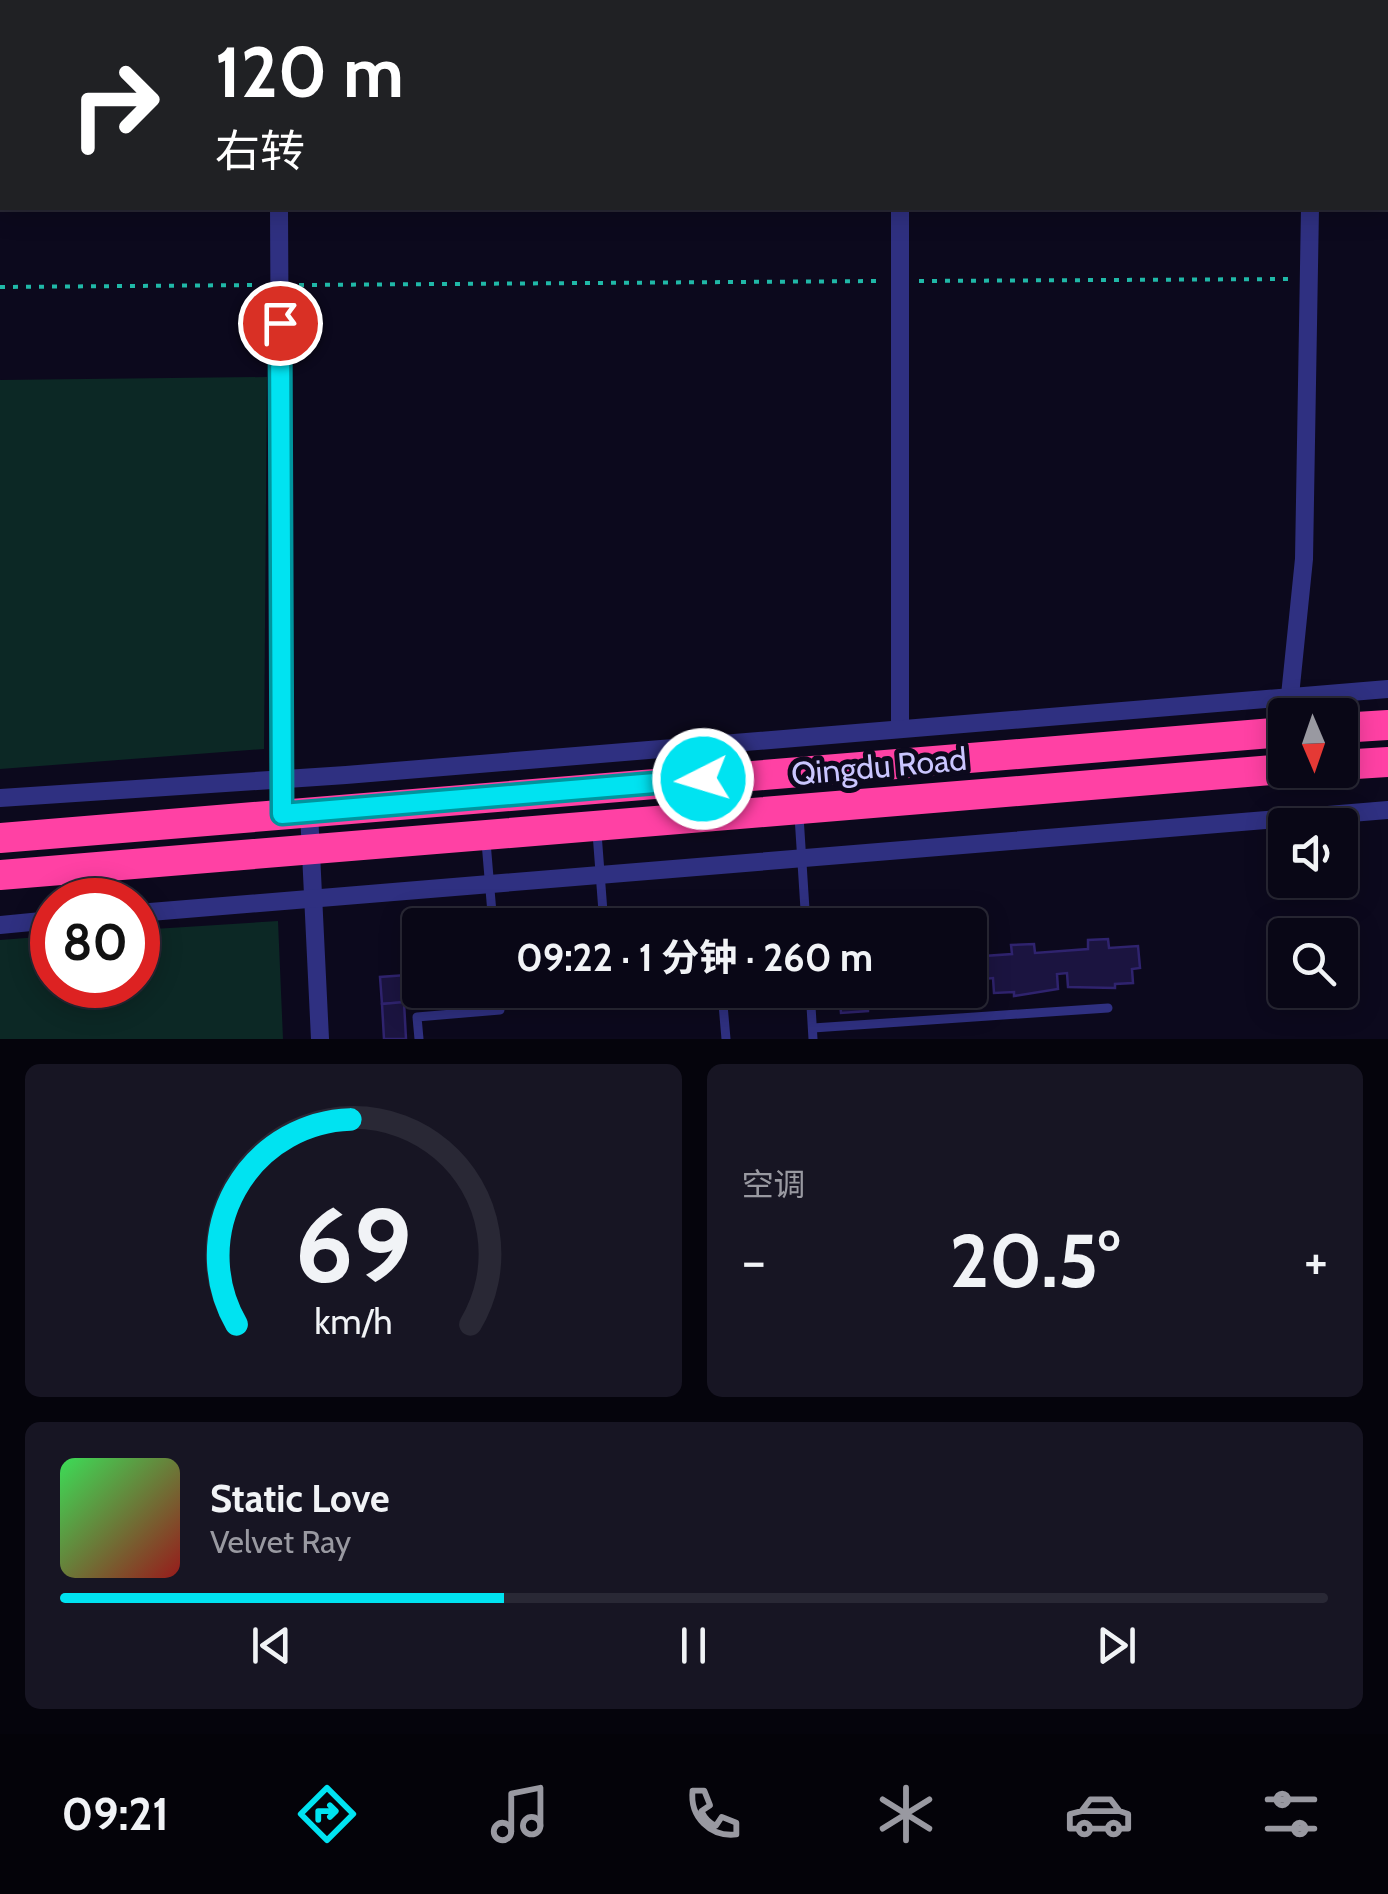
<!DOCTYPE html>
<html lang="zh">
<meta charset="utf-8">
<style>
:root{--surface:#090716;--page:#171523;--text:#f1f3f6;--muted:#9999a1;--line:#292835;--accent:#00e3f1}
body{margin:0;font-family:Cabin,"Noto Sans SC",sans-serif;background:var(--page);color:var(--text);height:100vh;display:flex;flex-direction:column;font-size:38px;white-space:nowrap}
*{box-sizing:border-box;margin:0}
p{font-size:32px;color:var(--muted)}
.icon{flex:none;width:55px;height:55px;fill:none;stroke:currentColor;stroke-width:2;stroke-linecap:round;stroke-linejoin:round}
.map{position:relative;height:1039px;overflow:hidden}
.panel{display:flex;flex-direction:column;gap:25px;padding:25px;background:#05040c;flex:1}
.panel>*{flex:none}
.banner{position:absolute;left:0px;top:0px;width:1390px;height:210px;box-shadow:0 5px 25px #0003,0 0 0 2px var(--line);background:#202124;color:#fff;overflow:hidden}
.needle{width:65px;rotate:178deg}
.buttons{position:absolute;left:1268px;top:698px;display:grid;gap:20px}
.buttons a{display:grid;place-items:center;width:90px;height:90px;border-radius:10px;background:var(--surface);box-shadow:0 5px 25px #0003,0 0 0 2px var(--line);font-size:50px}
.speed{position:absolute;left:30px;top:878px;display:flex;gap:20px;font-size:50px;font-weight:700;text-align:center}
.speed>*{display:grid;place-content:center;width:130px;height:130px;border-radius:50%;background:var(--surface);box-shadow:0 5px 25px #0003,0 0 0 2px var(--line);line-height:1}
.speed .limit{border:15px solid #d22;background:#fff;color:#111}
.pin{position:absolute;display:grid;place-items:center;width:85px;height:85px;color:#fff;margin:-42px;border:5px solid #fff;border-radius:50%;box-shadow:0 2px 10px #0007}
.me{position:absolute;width:110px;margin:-55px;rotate:265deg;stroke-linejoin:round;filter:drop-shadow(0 0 8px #0008)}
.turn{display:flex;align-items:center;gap:35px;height:210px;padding:0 50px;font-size:45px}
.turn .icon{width:130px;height:130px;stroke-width:2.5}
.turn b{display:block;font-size:70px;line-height:85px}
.big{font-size:75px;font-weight:700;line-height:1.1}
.panel .widget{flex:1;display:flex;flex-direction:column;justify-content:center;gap:15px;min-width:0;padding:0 35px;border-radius:15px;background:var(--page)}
.panel .dial{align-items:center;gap:0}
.dial svg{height:260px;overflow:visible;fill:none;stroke:var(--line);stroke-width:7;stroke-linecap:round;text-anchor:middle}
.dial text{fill:var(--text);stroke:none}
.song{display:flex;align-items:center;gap:30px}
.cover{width:120px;height:120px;border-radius:15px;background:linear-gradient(135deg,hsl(130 70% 55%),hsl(0 70% 35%))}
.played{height:10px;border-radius:5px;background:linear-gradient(90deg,var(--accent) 35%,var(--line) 35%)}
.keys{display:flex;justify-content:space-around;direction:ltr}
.heat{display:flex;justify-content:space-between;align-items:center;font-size:55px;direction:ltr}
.panel .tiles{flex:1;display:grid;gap:25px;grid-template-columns:1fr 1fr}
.widget:last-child{grid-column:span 2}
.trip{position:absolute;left:402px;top:908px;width:585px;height:100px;border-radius:10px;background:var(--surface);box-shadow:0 5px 25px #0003,0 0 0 2px var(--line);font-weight:700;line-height:100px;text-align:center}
.tabs{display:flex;height:160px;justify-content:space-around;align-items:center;background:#040309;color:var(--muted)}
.tabs .icon{width:70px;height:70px}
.tabs .on{color:var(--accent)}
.tabs b{font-size:45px;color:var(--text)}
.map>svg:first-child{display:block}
.green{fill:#0c2825}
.building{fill:#1b1440;stroke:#2f236e;stroke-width:2.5}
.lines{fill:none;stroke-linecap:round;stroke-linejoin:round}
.path{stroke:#20b8a8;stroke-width:4;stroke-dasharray:5 8;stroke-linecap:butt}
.lane{stroke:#2f3081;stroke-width:9}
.street{stroke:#2f3081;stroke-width:18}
.highway{stroke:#ff41a4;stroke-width:30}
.route-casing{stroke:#00949d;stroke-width:25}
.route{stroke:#00e3f1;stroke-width:18}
.labels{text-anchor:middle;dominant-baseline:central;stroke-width:10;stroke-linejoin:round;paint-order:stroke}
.street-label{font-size:32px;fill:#cac6ff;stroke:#0c091d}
</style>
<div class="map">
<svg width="1388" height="1039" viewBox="0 0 1388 1039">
<rect width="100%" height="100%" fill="#0c091d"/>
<g class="green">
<polygon points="267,377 264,749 0,769 0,380"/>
<polygon points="278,921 283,1039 0,1039 0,940 52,936 52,985 138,985 138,930"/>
</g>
<g class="building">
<polygon points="1108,939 1109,948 1138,946 1140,968 1132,969 1133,983 1115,984 1115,988 1068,987 1067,973 1057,974 1058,989 1014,996 1014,992 994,993 993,978 983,979 984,995 966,996 966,1000 919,999 919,990 970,990 970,957 1012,954 1011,945 1034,944 1035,953 1088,949 1088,940"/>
<polygon points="420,974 420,990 485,990 486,996 382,1004 380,977"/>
<polygon points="839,990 911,990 912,1000 868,1007 868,1011 841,1013"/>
<polygon points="404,1002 406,1039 384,1039 382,1004"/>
</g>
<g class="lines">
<g class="path">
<polyline points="0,72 2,72"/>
<polyline points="919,281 1289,279"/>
<polyline points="299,285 879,281"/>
<polyline points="0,287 259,285"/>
</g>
<g class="lane">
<polyline points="799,816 806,925"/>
<polyline points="597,833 604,925"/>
<polyline points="486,842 493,925"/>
<polyline points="610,990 611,1002 722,993 726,1039"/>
<polyline points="810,990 813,1039"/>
<polyline points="813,1028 1108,1008"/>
<polyline points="419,1039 417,1017 500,1010 498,990"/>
</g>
<g class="street">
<polyline points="278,0 278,2"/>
<polyline points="900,2 900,0"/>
<polyline points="1313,2 1313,0"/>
<polyline points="279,208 282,814"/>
<polyline points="900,208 900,729"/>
<polyline points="1288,715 1304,559 1310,208"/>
<polyline points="0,798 346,775 1388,689"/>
<polyline points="309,812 320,1039"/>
<polyline points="138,913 1388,810"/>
<polyline points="0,925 52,920"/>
</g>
<g class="highway">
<polyline points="1340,728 1388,725"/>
<polyline points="1340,765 1388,762"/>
<polyline points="0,838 1285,732"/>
<polyline points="0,875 1285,769"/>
</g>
</g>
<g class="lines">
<defs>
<polyline id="route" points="280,323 282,814 703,779"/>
</defs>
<use href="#route" class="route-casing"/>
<use href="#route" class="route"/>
</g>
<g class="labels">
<g class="street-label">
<text transform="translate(879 766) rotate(-5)">Qingdu Road</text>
</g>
</g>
</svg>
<div class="buttons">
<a><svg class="needle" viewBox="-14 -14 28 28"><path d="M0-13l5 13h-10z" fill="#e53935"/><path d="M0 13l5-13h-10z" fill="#9999a1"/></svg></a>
<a><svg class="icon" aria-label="sound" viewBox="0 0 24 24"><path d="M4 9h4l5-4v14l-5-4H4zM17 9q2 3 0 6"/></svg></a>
<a><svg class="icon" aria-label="search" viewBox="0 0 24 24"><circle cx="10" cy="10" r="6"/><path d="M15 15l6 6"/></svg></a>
</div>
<div class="speed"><div class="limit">80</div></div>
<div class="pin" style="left:280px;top:323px;background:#d93025"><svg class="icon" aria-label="arrive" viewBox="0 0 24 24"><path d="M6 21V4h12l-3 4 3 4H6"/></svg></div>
<svg class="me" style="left:703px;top:779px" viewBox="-20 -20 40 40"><circle r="17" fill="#00e3f1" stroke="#fff" stroke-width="3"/><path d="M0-11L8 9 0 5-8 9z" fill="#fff"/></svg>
<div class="trip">09:22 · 1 分钟 · 260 m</div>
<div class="banner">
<div class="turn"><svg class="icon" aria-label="right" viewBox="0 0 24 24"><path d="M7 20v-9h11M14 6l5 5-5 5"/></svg><div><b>120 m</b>右转</div></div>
</div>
</div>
<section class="panel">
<div class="tiles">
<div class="widget dial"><svg viewBox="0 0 100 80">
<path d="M14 69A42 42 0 1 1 86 69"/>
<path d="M14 69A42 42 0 0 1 49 6" stroke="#00e3f1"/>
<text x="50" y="56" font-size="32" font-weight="700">69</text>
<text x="50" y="72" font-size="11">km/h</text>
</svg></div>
<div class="widget"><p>空调</p>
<div class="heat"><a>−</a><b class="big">20.5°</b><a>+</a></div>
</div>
<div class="widget">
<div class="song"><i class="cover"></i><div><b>Static Love</b><p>Velvet Ray</p></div></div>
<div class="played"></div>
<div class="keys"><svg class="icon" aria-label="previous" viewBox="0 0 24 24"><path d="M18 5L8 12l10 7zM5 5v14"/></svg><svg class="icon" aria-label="pause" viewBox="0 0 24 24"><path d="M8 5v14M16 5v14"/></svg><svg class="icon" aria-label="next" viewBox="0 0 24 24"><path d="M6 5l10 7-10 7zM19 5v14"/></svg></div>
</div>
</div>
</section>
<nav class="tabs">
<b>09:21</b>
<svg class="icon on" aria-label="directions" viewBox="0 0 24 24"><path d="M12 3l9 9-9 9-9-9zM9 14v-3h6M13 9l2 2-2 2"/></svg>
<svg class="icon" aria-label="music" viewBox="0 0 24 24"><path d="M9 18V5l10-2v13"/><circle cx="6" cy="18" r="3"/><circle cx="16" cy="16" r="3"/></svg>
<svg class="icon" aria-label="phone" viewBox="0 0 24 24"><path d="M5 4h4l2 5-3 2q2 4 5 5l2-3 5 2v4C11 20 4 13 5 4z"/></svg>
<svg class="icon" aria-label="climate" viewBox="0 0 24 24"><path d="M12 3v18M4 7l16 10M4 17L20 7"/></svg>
<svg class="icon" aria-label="car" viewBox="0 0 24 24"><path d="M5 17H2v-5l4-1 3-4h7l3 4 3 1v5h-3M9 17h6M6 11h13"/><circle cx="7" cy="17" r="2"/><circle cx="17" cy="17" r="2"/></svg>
<svg class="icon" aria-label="filters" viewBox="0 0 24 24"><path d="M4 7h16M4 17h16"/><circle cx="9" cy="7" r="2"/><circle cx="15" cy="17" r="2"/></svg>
</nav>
